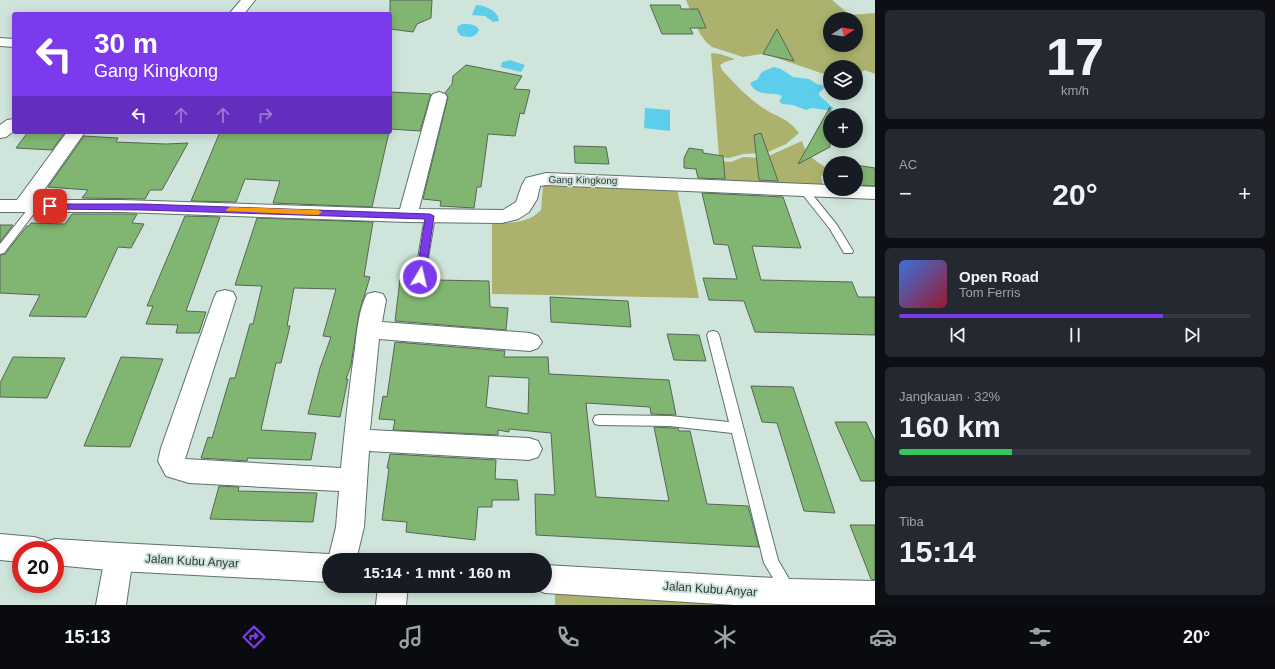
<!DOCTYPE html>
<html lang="id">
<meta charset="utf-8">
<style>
:root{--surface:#171b24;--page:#242831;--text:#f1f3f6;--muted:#9ea1a6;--line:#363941;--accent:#7c3aed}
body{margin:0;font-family:Arial,sans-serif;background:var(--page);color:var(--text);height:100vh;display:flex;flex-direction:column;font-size:15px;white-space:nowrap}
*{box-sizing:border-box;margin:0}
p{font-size:13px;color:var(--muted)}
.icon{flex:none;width:22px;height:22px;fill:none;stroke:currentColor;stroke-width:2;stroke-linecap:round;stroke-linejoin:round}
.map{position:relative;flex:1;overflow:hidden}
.sheet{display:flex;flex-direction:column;gap:10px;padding:10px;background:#0d0f14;width:400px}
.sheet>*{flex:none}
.guide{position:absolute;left:12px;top:12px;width:380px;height:122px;border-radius:4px;box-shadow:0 2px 10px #0003;background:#7c3aed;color:#fff;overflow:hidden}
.needle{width:26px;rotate:78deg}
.controls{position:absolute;left:823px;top:12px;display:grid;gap:8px}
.controls a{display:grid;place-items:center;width:40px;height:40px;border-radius:50%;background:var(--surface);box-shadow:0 2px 10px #0003;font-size:20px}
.speed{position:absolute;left:12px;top:541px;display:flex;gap:8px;font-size:20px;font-weight:700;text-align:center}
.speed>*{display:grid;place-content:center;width:52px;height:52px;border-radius:50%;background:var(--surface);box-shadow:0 2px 10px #0003;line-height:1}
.speed .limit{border:6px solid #d22;background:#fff;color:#111}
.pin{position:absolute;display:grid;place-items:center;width:34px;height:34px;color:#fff;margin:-17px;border-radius:8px;box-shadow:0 2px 6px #0006}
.me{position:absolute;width:44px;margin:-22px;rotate:9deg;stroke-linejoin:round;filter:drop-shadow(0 0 3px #0008)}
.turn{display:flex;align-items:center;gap:14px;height:84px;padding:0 16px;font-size:18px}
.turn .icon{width:52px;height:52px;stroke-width:2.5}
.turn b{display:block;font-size:28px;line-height:34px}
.lanes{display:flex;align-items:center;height:38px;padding:0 16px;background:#0003;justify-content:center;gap:20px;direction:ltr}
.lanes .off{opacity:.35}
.big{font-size:30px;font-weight:800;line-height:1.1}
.sheet .tile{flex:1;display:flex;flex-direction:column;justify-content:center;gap:6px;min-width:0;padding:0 14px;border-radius:6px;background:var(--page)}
.sheet .dial{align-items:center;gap:0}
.dial b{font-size:52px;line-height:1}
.song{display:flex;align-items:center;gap:12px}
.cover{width:48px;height:48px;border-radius:6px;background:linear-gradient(135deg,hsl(220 70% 55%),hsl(350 70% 35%))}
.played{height:4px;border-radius:2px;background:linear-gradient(90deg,var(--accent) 75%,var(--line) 75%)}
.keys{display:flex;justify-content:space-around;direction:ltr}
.heat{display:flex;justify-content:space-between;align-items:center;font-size:22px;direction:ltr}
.charge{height:6px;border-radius:3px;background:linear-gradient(90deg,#34c759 32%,var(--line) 0)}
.trip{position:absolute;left:322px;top:553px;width:230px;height:40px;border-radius:20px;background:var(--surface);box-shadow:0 2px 10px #0003;font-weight:800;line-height:40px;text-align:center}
.menu{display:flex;height:64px;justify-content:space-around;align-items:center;background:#090b0e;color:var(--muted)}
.menu .icon{width:28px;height:28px}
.menu .on{color:var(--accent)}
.menu b{font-size:18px;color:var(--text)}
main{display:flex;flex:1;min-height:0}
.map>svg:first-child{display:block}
.green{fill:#acb26e;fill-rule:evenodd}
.water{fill:#5cceeb}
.building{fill:#81b672;stroke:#596556;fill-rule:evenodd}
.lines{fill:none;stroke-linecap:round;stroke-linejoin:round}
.service-casing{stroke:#5f7269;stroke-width:2}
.minor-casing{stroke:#5f7269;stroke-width:2}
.tertiary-casing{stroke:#5f7269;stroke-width:2}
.service{fill:#fff;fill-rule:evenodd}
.minor{fill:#fff;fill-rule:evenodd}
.tertiary{fill:#fff;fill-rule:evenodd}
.route{fill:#7c3aed;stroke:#51269a}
.slow{fill:#f59e0b}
.labels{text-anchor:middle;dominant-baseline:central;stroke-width:4;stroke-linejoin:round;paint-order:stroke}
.street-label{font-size:10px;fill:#303834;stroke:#cfe4da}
.near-street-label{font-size:12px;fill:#303834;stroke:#cfe4da}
</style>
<main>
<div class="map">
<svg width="875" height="605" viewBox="0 0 875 605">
<rect width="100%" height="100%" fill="#cfe4da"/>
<g class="green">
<path d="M686 0H832L850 15 875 13V74L865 70 856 76V67H830V76L768 55 761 54 743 57 712 47 707 43 700 34ZM830 19H856V45H830Z"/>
<path d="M711 53 720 54 735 59 725 62 720 65 722 70C735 84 747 97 763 108 778 118 787 117 799 133L786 144 766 153 743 154 729 158 719 157Z"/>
<path d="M802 141C806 156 817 162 830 170L821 177 823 187 721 182 719 161 731 162 743 157 764 158Z"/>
<path d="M543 185 677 188 699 298 492 294V224C511 222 528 224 541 210Z"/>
<polygon points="555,589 757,605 555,605"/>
</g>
<g class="water">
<path d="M476 5C484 5 499 11 499 21L493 22 485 16 472 15Z"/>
<path d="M462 24C469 24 476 24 479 30 474 39 470 37 461 36L457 31 458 26Z"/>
<polygon points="510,60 525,65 521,72 501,67 502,62"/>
<path d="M774 67 781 69 793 77 809 79 817 84 826 86 819 93V95L833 108 832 111 812 108 806 110 793 105 782 104 779 101 782 97 780 95C769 92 757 97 750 83L758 79C760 71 766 70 774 67Z"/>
<polygon points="645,108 670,110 670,131 644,128"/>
</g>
<g class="building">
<polygon points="390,0 432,0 431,18 417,24 413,32 390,29"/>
<polygon points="650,5 680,5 681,9 698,9 706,28 690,28 693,34 662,34"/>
<polygon points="777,29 794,61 763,54"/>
<polygon points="466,65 522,76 514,89 530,90 524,114 520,113 515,136 488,134 481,187 477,187 474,208 440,206 441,201 423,199 448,97 445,93 452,84 453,76"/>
<polygon points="390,92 431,94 420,131 390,129"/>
<polygon points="830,107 830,147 798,164"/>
<polygon points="28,132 65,132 52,150 16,148"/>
<polygon points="220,132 389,132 372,207 273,203 280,181 245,179 236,202 191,201"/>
<polygon points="761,133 778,181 759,180 754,135"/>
<polygon points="84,136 118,138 116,142 166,144 188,143 162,190 150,190 145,199 82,198 88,190 48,187"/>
<polygon points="574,146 606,147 609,164 575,163"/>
<polygon points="689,148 703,150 703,153 723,156 725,179 698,178 696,169 684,168 684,158"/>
<polygon points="856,165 875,168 875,186 856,185"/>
<polygon points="702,193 783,197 801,248 752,246 761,280 852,282 858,297 875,297 875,335 755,332 744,301 709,300 703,278 737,279 728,245 714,244"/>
<polygon points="72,214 137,214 132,223 144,224 131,248 118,247 86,317 29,316 40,295 0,293 0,255 5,254 27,226 29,226 31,223 65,224"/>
<polygon points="185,216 220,217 186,311 206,312 199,333 176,333 178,325 146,324 153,306 147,306"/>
<polygon points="257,218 373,222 364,276 370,277 359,313 351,365 346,379 348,379 340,417 308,414 320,368 331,337 323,336 336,289 294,288 287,326 290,326 281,363 276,363 261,430 316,433 311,460 248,458 247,461 201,458 208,437 212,438 230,378 235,378 250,324 253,324 262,286 235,285"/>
<polygon points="0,225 13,225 0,242"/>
<polygon points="400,279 416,282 434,282 434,280 489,281 490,307 508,308 506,330 395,321"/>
<polygon points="550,297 628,301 631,327 551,322"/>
<polygon points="667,334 699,335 706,361 674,360"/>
<path d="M395 342 505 351 504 357H548L549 374 669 380 676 415 651 414 650 407 586 403 596 497 669 501 654 427 670 428H678L679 431H690L707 504 748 506 759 547 536 535 535 494 555 495 551 433 509 429V432L498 430V435L393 430 395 420 379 419 383 396 387 397ZM489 376 529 378 528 414 486 407Z"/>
<polygon points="13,357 65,358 47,398 0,397 0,383"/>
<polygon points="121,357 163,359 130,447 84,446"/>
<polygon points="751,386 793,387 835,513 804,511 777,423 762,422"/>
<polygon points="835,422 866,422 875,441 875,481 861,481"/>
<polygon points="390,454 496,460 495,479 517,480 519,500 492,500 492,507 478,507 475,540 406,532 407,522 382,520 389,468 387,468"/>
<polygon points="219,486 239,487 238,491 317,493 313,522 210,519"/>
<polygon points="850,525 875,525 875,580 871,579"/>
</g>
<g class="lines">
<defs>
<g id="service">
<polygon points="804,187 807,188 837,225 853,251 852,253 844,253 830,229 799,190"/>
<polygon points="35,203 40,206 38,208 4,253 0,254 0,244 32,204"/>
<polygon points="430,213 435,216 425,277 424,280 416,280 415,277 425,216"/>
<polygon points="713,331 717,332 719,335 778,560 796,591 794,596 789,598 784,596 764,563 732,433 670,426 599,425 595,424 593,420 595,416 599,415 670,416 729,422 707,335 709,332"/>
</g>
<g id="minor">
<polygon points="241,0 255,0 244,14 229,14"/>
<polygon points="0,38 14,39 14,47 0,46"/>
<polygon points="439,92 445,94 447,97 419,209 503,210 516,202 522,185 526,178 546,173 830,185 830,189 856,189 856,186 875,187 875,199 546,185 540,186 537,199 529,212 518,219 502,223 408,222 121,212 0,212 0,200 17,200 67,132 85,132 37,200 121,200 400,209 431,97 433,94"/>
<polygon points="14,119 14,131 6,137 0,138 0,125 7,120"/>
<path d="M225 290 233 292 236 298 185 459 341 468C345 428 349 388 355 348 357 331 359 309 367 294L375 292 383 294 386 300 382 322 530 333 538 336 542 342 538 348 530 351 379 339 370 430 529 438 538 441 542 449 538 457 529 460 369 451 364 527 356 560H329V563L328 560 336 527 339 491 189 483 166 476 158 461 161 448 214 298 217 292Z"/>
<polygon points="119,543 129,547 133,557 126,605 96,605 105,557 109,547"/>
<polygon points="378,586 408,586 406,605 376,605"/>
</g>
<g id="tertiary">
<polygon points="0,534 34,537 44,540 45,542 55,539 119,543 329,554 339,558 340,560 329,560 329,582 119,571 55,565 55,550 21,550 21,562 0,560"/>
<polygon points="545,565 791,579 875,581 875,605 734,605 545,593 535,589 533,586 545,586"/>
</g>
</defs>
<use href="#service" class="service-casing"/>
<use href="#minor" class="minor-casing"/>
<use href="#tertiary" class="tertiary-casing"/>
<use href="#service" class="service"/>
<use href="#minor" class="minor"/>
<use href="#tertiary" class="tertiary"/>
</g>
<polygon class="route" points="47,204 143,204 430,214 434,216 425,277 420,280 416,277 425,219 143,210 50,209 45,206"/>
<polygon class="slow" points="230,207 318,210 322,212 318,215 227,211 226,210"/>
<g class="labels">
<g class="street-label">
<text transform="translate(583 180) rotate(1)">Gang Kingkong</text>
</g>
<g class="near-street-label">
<text transform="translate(192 561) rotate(3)">Jalan Kubu Anyar</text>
<text transform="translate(710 589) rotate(4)">Jalan Kubu Anyar</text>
</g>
</g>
</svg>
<div class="controls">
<a><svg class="needle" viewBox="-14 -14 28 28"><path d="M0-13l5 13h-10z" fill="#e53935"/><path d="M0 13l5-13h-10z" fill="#9ea1a6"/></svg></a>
<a><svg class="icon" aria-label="layers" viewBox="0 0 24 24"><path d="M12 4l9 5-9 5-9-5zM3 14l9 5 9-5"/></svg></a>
<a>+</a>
<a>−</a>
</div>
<div class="speed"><div class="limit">20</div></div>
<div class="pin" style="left:50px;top:206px;background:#d93025"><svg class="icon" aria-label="arrive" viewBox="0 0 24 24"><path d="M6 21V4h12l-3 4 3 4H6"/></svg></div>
<svg class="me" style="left:420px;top:277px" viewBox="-20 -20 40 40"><circle r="17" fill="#7c3aed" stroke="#fff" stroke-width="3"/><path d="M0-11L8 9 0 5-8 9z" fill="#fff"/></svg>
<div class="trip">15:14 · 1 mnt · 160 m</div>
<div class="guide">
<div class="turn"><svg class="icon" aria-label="left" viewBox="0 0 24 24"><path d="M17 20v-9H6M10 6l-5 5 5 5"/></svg><div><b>30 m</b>Gang Kingkong</div></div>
<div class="lanes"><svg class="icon" aria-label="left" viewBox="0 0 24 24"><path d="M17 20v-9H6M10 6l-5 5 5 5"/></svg><svg class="icon off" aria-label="ahead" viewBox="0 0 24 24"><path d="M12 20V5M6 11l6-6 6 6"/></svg><svg class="icon off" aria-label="ahead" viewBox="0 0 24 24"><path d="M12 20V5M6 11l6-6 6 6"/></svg><svg class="icon off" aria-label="right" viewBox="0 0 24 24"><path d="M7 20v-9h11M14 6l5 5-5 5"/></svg></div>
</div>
</div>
<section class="sheet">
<div class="tile dial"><b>17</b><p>km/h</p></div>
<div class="tile"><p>AC</p>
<div class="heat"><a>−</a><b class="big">20°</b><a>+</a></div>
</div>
<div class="tile">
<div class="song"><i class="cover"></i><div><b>Open Road</b><p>Tom Ferris</p></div></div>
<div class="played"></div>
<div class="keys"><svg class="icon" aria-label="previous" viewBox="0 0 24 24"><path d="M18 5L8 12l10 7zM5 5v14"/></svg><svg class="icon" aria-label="pause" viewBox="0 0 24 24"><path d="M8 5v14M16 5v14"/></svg><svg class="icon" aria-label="next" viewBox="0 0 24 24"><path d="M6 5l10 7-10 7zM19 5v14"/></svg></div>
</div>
<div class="tile"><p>Jangkauan · 32%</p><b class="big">160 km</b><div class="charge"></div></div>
<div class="tile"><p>Tiba</p><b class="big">15:14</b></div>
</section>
</main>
<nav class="menu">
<b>15:13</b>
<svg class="icon on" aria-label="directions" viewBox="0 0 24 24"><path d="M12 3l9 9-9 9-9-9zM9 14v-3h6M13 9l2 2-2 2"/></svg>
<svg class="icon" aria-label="music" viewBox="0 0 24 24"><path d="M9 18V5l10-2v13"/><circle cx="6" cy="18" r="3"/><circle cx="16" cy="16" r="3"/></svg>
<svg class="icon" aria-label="phone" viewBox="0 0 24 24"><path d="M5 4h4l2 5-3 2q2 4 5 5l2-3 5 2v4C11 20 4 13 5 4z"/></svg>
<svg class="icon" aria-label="climate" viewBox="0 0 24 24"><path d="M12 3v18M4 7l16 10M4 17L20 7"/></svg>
<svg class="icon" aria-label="car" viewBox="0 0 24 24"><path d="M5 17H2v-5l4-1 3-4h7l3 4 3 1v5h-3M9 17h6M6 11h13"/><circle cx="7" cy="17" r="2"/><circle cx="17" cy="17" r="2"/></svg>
<svg class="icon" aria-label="filters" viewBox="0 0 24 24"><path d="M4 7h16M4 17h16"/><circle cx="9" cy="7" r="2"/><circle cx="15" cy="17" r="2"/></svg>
<b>20°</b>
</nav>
